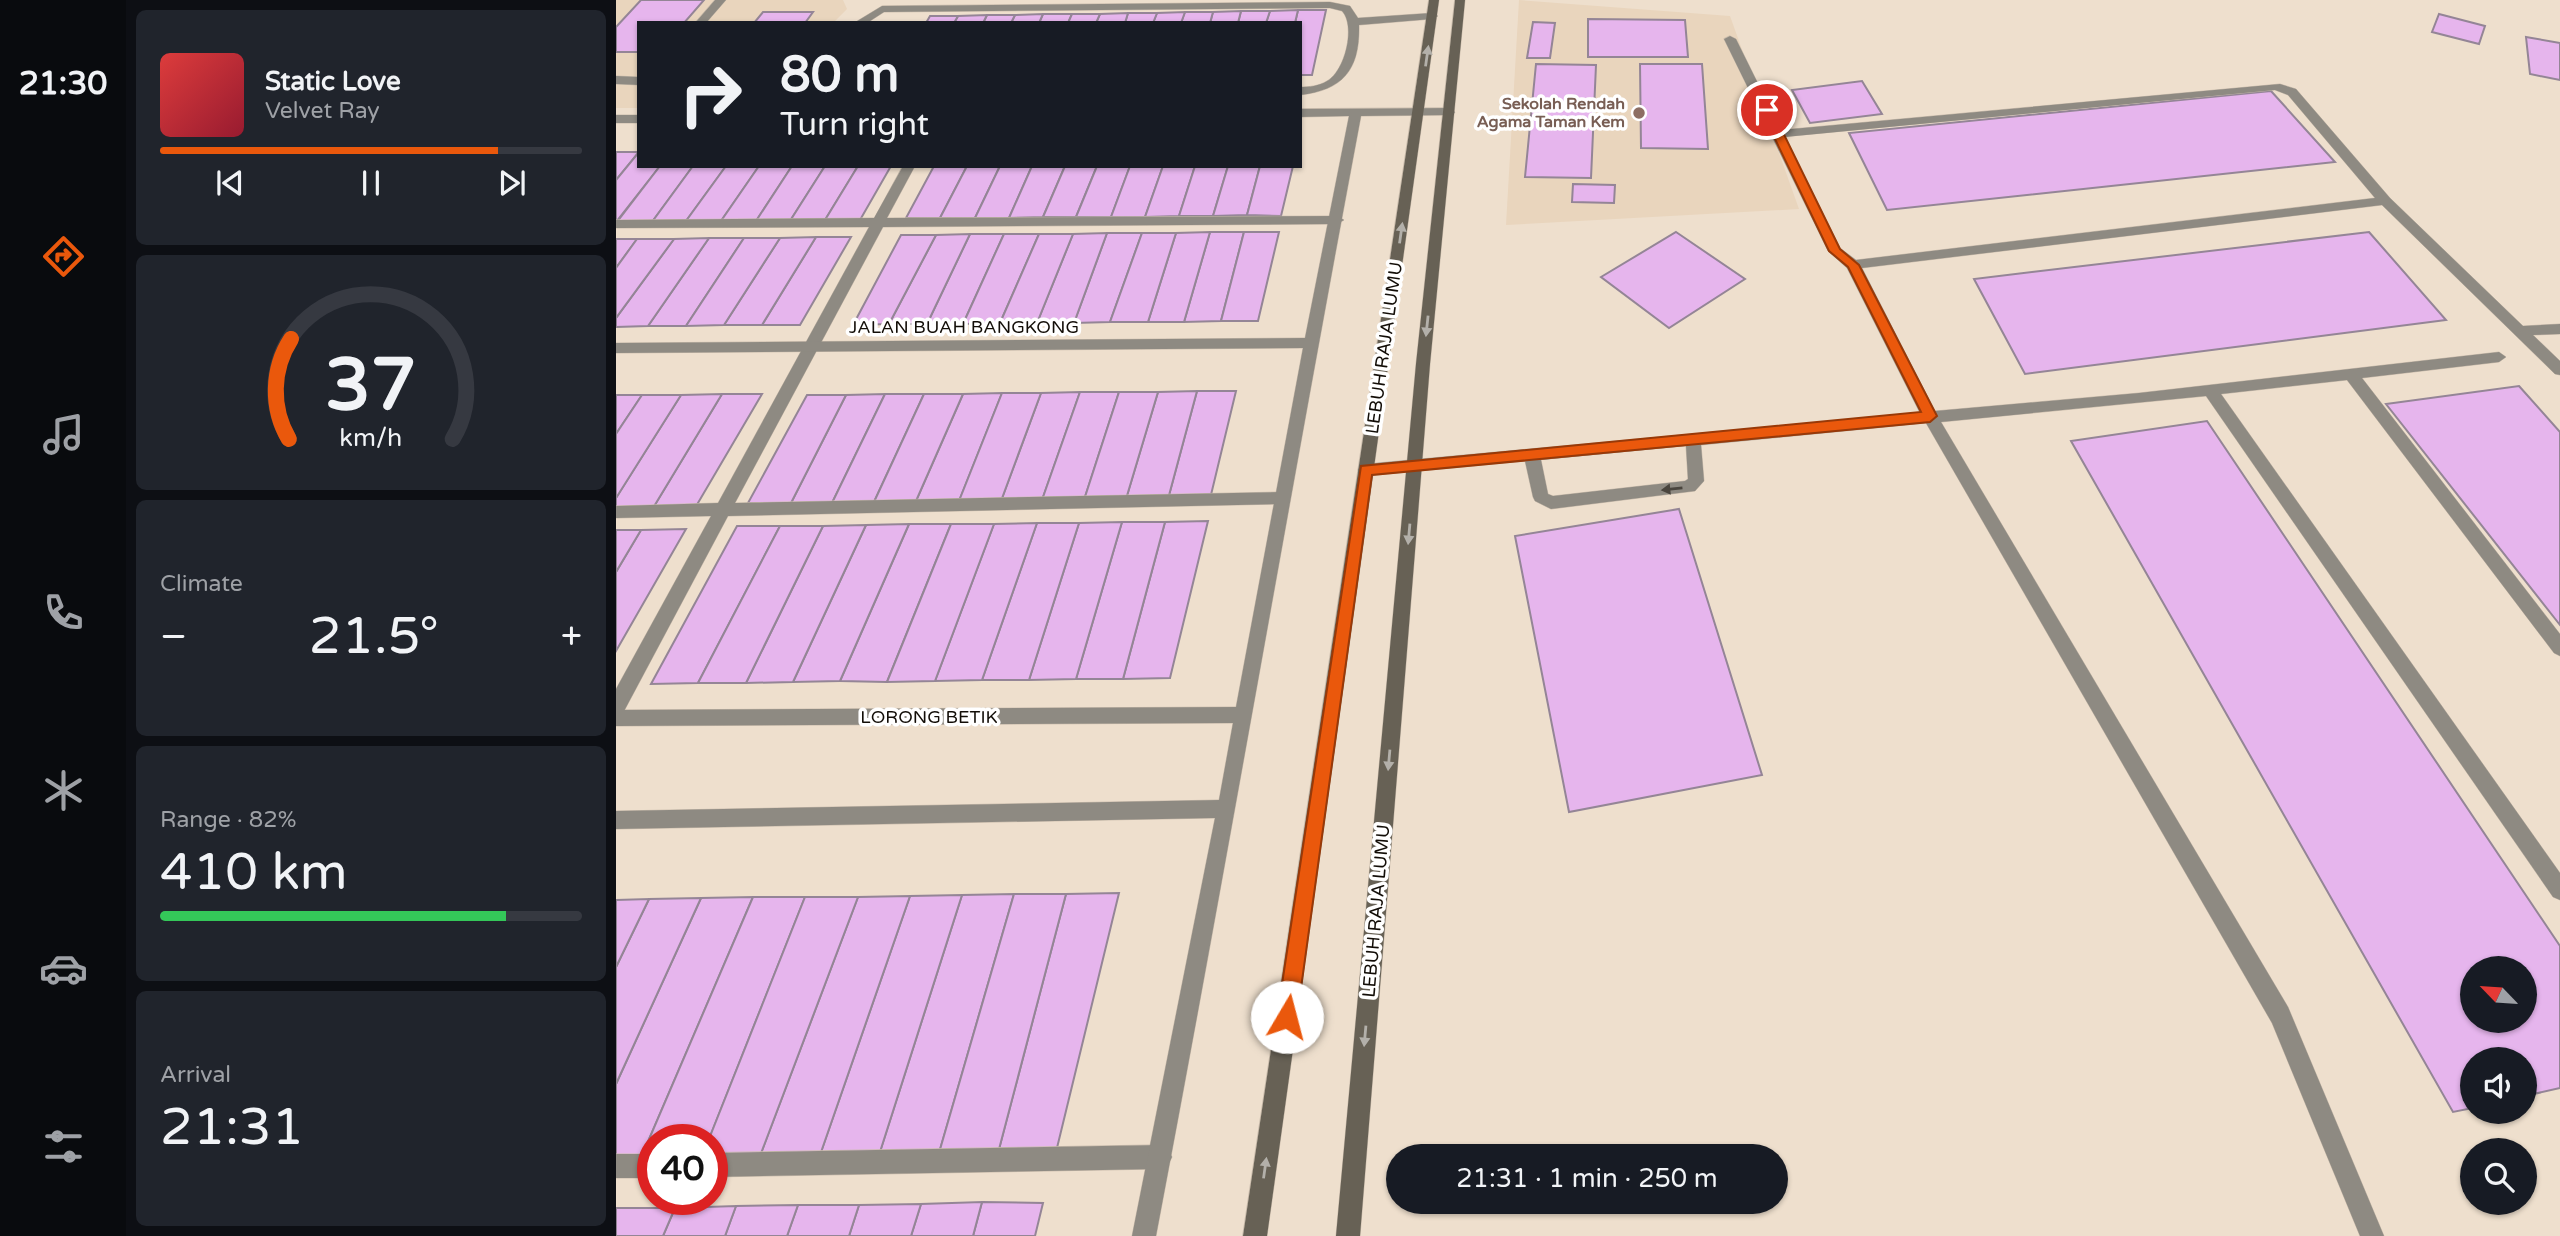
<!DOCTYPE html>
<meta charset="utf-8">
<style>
:root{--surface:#171b24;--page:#20242c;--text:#f1f3f6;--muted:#9ea1a6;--line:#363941;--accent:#ea580c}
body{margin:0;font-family:"Varela Round",sans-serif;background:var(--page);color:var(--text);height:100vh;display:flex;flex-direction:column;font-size:26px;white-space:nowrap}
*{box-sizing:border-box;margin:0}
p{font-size:23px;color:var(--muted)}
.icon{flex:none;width:38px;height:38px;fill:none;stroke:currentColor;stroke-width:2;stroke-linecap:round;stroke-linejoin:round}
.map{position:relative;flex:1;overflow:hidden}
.side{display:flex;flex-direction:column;gap:10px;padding:10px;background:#0d0f14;width:490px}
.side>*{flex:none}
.top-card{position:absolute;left:21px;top:21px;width:665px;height:147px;border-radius:0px;box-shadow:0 2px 5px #0004;background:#171b24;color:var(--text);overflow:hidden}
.needle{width:46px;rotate:295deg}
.fabs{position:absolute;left:1844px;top:956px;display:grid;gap:14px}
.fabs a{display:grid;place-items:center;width:77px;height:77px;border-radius:50%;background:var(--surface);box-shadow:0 2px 5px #0004;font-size:35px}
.speed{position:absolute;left:21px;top:1124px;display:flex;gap:14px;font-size:35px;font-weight:700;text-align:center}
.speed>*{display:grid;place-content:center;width:91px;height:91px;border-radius:50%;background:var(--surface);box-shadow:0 2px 5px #0004;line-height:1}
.speed .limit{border:10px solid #d22;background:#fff;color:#111}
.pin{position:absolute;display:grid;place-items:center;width:60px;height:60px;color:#fff;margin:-30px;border:4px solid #fff;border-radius:50%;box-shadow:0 2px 7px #0007}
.me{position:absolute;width:77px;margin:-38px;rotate:8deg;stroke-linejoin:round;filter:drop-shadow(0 0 5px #0008)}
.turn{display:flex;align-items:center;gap:24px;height:147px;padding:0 28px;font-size:32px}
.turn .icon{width:91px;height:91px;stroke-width:2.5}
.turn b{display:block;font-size:49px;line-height:60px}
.big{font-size:52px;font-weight:600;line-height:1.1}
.side .widget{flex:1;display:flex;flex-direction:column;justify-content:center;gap:10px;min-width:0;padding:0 24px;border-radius:10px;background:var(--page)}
.side .dial{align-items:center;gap:0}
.dial svg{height:182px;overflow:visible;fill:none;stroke:var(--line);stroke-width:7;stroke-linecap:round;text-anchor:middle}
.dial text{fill:var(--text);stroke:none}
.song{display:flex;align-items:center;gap:21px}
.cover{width:84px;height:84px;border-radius:10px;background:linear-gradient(135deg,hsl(0 70% 55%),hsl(350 70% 35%))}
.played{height:7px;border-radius:4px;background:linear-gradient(90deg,var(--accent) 80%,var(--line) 80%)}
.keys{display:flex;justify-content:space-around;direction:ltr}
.heat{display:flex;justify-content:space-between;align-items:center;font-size:38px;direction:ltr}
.charge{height:10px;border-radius:5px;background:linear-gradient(90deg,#34c759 82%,var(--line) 0)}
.trip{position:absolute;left:770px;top:1144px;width:402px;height:70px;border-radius:35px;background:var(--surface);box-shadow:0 2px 5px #0004;font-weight:600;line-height:70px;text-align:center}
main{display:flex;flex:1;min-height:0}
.dock{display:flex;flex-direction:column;width:126px;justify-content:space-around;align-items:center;background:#090b0e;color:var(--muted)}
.dock .icon{width:49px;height:49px}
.dock .on{color:var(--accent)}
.dock b{font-size:32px;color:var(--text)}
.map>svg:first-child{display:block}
.built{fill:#e9d5bd}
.building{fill:#e6b5ed;stroke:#948596;stroke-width:2;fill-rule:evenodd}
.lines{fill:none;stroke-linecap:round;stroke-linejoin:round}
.lane-casing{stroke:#cbbdad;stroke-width:1}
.street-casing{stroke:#cbbdad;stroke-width:1}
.secondary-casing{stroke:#cbbdad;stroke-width:1}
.lane{fill:#8e8a82;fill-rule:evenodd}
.street{fill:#8e8a82;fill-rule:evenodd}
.secondary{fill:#676155;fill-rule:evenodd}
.oneway{fill:#b3b0aa}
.oneway2{fill:#4a453e}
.route{fill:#ea580c;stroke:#983908;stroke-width:2}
.education-dot{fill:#8d6e63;stroke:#fff;stroke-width:2.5}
.labels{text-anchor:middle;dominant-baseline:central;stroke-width:7;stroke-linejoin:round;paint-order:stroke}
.far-education-label{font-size:16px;font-weight:bold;fill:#785e54;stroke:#fff;text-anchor:end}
.street-label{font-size:18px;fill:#120d07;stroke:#fff}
</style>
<main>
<nav class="dock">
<b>21:30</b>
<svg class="icon on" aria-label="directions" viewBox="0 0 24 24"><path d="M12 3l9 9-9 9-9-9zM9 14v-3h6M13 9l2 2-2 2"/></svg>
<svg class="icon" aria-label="music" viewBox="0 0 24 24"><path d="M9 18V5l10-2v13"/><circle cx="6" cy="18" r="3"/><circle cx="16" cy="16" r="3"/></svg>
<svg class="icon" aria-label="phone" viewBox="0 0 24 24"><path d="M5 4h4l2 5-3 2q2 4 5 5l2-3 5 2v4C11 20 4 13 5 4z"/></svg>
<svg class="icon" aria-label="climate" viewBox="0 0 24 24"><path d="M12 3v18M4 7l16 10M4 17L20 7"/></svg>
<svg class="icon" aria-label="car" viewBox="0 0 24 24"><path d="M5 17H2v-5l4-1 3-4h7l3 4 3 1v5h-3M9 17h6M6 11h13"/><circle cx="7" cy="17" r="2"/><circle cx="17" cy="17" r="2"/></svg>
<svg class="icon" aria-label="filters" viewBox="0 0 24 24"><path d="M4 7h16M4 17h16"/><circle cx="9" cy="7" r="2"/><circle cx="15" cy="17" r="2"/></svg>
</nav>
<section class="side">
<div class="widget">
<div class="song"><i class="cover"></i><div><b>Static Love</b><p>Velvet Ray</p></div></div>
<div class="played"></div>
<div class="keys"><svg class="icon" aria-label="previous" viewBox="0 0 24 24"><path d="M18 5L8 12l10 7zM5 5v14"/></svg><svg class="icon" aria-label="pause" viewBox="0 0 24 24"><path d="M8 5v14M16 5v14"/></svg><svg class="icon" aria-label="next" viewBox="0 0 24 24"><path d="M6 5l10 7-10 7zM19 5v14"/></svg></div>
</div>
<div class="widget dial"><svg viewBox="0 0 100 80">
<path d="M14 69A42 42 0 1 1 86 69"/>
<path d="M14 69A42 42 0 0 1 15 25" stroke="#ea580c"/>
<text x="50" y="56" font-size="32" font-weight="700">37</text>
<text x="50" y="72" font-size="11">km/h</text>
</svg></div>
<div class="widget"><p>Climate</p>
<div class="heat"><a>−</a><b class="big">21.5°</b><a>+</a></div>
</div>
<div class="widget"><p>Range · 82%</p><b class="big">410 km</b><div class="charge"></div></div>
<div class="widget"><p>Arrival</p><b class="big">21:31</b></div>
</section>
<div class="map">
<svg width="1944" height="1236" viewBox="0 0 1944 1236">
<rect width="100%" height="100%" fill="#eedfcd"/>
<g class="built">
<polygon points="0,0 227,0 231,9 217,23 23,23 23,108 0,108"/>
<polygon points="903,0 1114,16 1183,209 890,225"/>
</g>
<g class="building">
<polygon points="25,0 88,0 68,23 23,23 23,52 0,52 0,27"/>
<polygon points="682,10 710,10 696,75 684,75 684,23 679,23"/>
<polygon points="682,10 679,23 650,23 654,11"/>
<polygon points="625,11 654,11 650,23 622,23"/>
<polygon points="625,11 622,23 594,23 597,12"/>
<polygon points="147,12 197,12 189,23 138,23"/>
<polygon points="569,12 597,12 594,23 565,23"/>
<polygon points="569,12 565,23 537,23 541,13"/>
<polygon points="512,13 541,13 537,23 509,23"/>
<polygon points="512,13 509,23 480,23 484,14"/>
<polygon points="427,14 456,14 452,23 423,23"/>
<polygon points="427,14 423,23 395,23 399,15"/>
<polygon points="456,14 484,14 480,23 452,23"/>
<polygon points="1823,14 1869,26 1863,44 1816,32"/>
<polygon points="371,15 399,15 395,23 367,23"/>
<polygon points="371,15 367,23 338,23 342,16"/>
<polygon points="314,16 342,16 338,23 310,23"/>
<polygon points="972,19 1069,20 1072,57 972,57"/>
<polygon points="917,22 939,23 934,58 911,58"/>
<polygon points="1910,37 1944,43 1944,80 1914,74"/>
<polygon points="920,64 980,65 975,178 909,177"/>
<polygon points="1024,64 1086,64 1092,149 1025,148"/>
<polygon points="1246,81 1266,114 1194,123 1176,90"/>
<polygon points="1655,91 1719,162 1271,210 1233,133"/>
<polygon points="0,152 23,152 0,180"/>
<polygon points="23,152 23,166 44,166 0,222 0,180"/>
<polygon points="44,166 77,166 36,222 1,222"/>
<polygon points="77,166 110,166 70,221 36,222"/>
<polygon points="110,166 143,166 105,221 70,221"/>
<polygon points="143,166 176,166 140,221 105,221"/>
<polygon points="176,166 209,166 174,221 140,221"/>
<polygon points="209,166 242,166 209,220 174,221"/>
<polygon points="242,166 275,166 244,220 209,220"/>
<polygon points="318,166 351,166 324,218 290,218"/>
<polygon points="351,166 384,166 359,218 324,218"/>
<polygon points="384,166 416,166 393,218 359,218"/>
<polygon points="416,166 449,166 427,217 393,218"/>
<polygon points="449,166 481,166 460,217 427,217"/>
<polygon points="481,166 514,166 495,217 460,217"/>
<polygon points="514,166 547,166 529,217 495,217"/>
<polygon points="547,166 579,166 563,216 529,217"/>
<polygon points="579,166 612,166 597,216 563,216"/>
<polygon points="612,166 644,166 631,215 597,216"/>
<polygon points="644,166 677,166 665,216 631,215"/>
<polygon points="957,184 999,185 998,203 956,202"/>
<polygon points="594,232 628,232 605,321 568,322"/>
<polygon points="594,232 568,322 532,322 560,233"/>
<polygon points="628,232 663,232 642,321 605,321"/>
<polygon points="1060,232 1129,279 1053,328 985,277"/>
<polygon points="1753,232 1830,320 1409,374 1358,279"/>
<polygon points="491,233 526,233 494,322 458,323"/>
<polygon points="491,233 458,323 421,323 457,234"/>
<polygon points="526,233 560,233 532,322 494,322"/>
<polygon points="354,234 388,234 347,324 311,324"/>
<polygon points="354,234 311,324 273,324 320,235"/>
<polygon points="388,234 423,234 384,323 347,324"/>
<polygon points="423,234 457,234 421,323 384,323"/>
<polygon points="285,235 320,235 273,324 237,325"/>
<polygon points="200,237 235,237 184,325 146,325"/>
<polygon points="200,237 146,325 108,325 164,238"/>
<polygon points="93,238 128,238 70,326 32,326"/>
<polygon points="93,238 32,326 0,327 0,318 58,239"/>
<polygon points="128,238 164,238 108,325 70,326"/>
<polygon points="0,239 21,239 0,268"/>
<polygon points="21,239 58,239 0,318 0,268"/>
<polygon points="1903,386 1944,432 1944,625 1770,404"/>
<polygon points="581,391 620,391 594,499 552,499"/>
<polygon points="581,391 552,499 510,499 542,392"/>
<polygon points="464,392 426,500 385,501 425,393"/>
<polygon points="464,392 503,392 468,500 426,500"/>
<polygon points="503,392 542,392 510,499 468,500"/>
<polygon points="386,393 343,501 300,501 347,394"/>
<polygon points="386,393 425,393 385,501 343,501"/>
<polygon points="106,394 146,394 79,508 37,508"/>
<polygon points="106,394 37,508 0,509 0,498 65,395"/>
<polygon points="269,394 216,503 175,503 230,395"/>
<polygon points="269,394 308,394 258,502 216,503"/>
<polygon points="308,394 347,394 300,501 258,502"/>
<polygon points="0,395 26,395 0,434"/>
<polygon points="26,395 65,395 0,498 0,434"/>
<polygon points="191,395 230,395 175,503 132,503"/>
<path d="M1591 421 1944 946V1088L1909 1096V1059H1857V1108L1837 1112 1455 441ZM1857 968H1909V1020H1857Z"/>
<polygon points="1063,509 1146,775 953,812 899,536"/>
<polygon points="592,521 554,678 507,679 549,522"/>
<polygon points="506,522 549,522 507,679 460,679"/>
<polygon points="506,522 460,679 413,680 463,523"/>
<polygon points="421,523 463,523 413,680 366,680"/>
<polygon points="421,523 366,680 319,681 378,524"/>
<polygon points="293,524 335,524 271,682 224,681"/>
<polygon points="293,524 224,681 177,682 250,525"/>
<polygon points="335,524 378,524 319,681 271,682"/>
<polygon points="250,525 177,682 130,683 207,526"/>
<polygon points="121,526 164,526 82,683 35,684"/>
<polygon points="164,526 207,526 130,683 82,683"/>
<polygon points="70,529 0,651 0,572 25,530"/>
<polygon points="0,530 25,530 0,572"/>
<polygon points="503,893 440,1152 382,1153 450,894"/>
<polygon points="398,894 323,1153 263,1155 346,895"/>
<polygon points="398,894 450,894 382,1153 323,1153"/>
<polygon points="346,895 263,1155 204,1155 294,896"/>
<polygon points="294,896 204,1155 144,1156 242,897"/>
<polygon points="137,897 25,1158 0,1159 0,1084 85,898"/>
<polygon points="137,897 189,897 93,1139 37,1139 37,1158 25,1158"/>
<polygon points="189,897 242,897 144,1156 96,1157 96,1139 93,1139"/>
<polygon points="85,898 0,1084 0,967 33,899"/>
<polygon points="33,899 0,967 0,900"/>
<polygon points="366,1202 427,1203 419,1236 357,1236"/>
<polygon points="366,1202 357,1236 295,1236 305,1204"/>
<polygon points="305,1204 295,1236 233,1236 243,1205"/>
<polygon points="182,1205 243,1205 233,1236 171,1236"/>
<polygon points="182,1205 171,1236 109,1236 120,1206"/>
<polygon points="120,1206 109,1236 47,1236 59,1208"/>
<polygon points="0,1208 59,1208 47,1236 0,1236"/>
</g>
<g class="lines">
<defs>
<g id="lane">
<polygon points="99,0 110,0 90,23 79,23"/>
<path d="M714 2 734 6 742 18 816 13 822 16 816 19 743 25C744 69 728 90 684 95V87C693 87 703 86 711 81 729 71 740 26 726 11L714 8 268 12 251 23H238L266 6Z"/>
<path d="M1114 36 1120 39 1165 130 1664 84 1680 89 1774 198 1907 326 1944 324V334L1917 335 1944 361V375L1939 374 1766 205 1246 268 1319 411 1523 393 1883 352 1890 357 1883 362 1746 378 1944 634V656L1938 653 1731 380 1605 394 1944 873V900L1937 897 1590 396 1325 422 1672 1007 1768 1236H1744L1656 1023 1310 423 1085 445 1088 481 1079 491 935 509 919 501 917 497 909 461 750 476 744 474 742 470 744 466 750 464 1304 413 1231 268 1212 251 1108 39ZM1659 90 1672 95 1759 198 1240 260 1224 248 1169 137ZM1070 446 1072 479 1069 481 937 496 932 494 925 460Z"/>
<polygon points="0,76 23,77 23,85 0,84"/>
<polygon points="287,166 299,166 271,218 721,216 728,220 721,224 267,227 119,503 665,492 673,498 665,504 112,516 7,713 0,715 0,689 95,516 0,518 0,506 102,503 253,227 0,228 0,220 258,218"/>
<polygon points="544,1145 552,1149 556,1157 552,1165 544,1169 96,1177 96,1153"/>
<rect x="0" y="1154" width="37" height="24"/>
</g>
<g id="street">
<path d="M833 108 839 112 837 115 745 116C675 488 611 863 540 1236H516L599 818 0 829V811L603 800 617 723 0 726V710L620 707 687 348 0 353V343L689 338 733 116 684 117V109Z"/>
<rect x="0" y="115" width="23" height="8"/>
</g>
<g id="secondary">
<polygon points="813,0 823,0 651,1236 627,1236"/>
<polygon points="839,0 849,0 814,364 744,1236 720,1236 800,364"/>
</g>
</defs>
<use href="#lane" class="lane-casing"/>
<use href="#street" class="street-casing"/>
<use href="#secondary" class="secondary-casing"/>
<use href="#lane" class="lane"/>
<use href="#street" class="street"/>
<use href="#secondary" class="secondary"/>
</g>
<defs><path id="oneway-solid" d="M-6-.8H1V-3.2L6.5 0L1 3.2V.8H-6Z" transform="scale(1.75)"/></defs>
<g class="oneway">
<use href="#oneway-solid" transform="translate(811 56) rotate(-82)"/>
<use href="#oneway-solid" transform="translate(785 233) rotate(-82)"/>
<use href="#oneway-solid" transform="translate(811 326) rotate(96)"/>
<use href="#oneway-solid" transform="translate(793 534) rotate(95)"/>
<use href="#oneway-solid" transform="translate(773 760) rotate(95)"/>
<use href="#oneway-solid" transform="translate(749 1036) rotate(95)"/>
<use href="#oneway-solid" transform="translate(649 1168) rotate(-82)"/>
</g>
<use class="oneway2" href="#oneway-solid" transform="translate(1056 489) rotate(174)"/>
<polygon class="route" points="1151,107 1156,110 1224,249 1243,265 1321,416 1314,422 756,475 681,1017 678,1024 671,1027 664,1024 661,1017 745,466 1305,412 1232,267 1213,251 1145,110"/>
<circle class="education-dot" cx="1023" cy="113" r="7"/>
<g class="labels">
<g class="far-education-label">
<text x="1009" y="104">Sekolah Rendah<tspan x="1009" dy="18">Agama Taman Kem</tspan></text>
</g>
<g class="street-label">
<text x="348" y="327">JALAN BUAH BANGKONG</text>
<text transform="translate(768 348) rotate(-82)">LEBUH RAJA LUMU</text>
<text x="313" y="717">LORONG BETIK</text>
<text transform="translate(760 911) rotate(-85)">LEBUH RAJA LUMU</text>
</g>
</g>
</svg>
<div class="fabs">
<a><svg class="needle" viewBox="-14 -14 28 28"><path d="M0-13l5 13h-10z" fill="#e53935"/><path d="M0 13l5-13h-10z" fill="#9ea1a6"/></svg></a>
<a><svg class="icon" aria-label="sound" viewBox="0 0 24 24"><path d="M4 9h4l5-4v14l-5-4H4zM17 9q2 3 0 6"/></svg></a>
<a><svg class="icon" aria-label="search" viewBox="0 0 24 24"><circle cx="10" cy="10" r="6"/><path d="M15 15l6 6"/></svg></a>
</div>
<div class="speed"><div class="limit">40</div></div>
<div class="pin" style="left:1151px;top:110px;background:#d93025"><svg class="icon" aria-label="arrive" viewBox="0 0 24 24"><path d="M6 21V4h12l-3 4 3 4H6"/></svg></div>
<svg class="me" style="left:671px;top:1017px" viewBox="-20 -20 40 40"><circle r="19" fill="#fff"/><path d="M0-13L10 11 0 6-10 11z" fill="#ea580c"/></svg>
<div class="trip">21:31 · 1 min · 250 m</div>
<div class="top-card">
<div class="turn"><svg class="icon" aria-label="right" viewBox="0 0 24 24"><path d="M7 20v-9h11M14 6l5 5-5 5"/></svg><div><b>80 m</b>Turn right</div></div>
</div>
</div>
</main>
